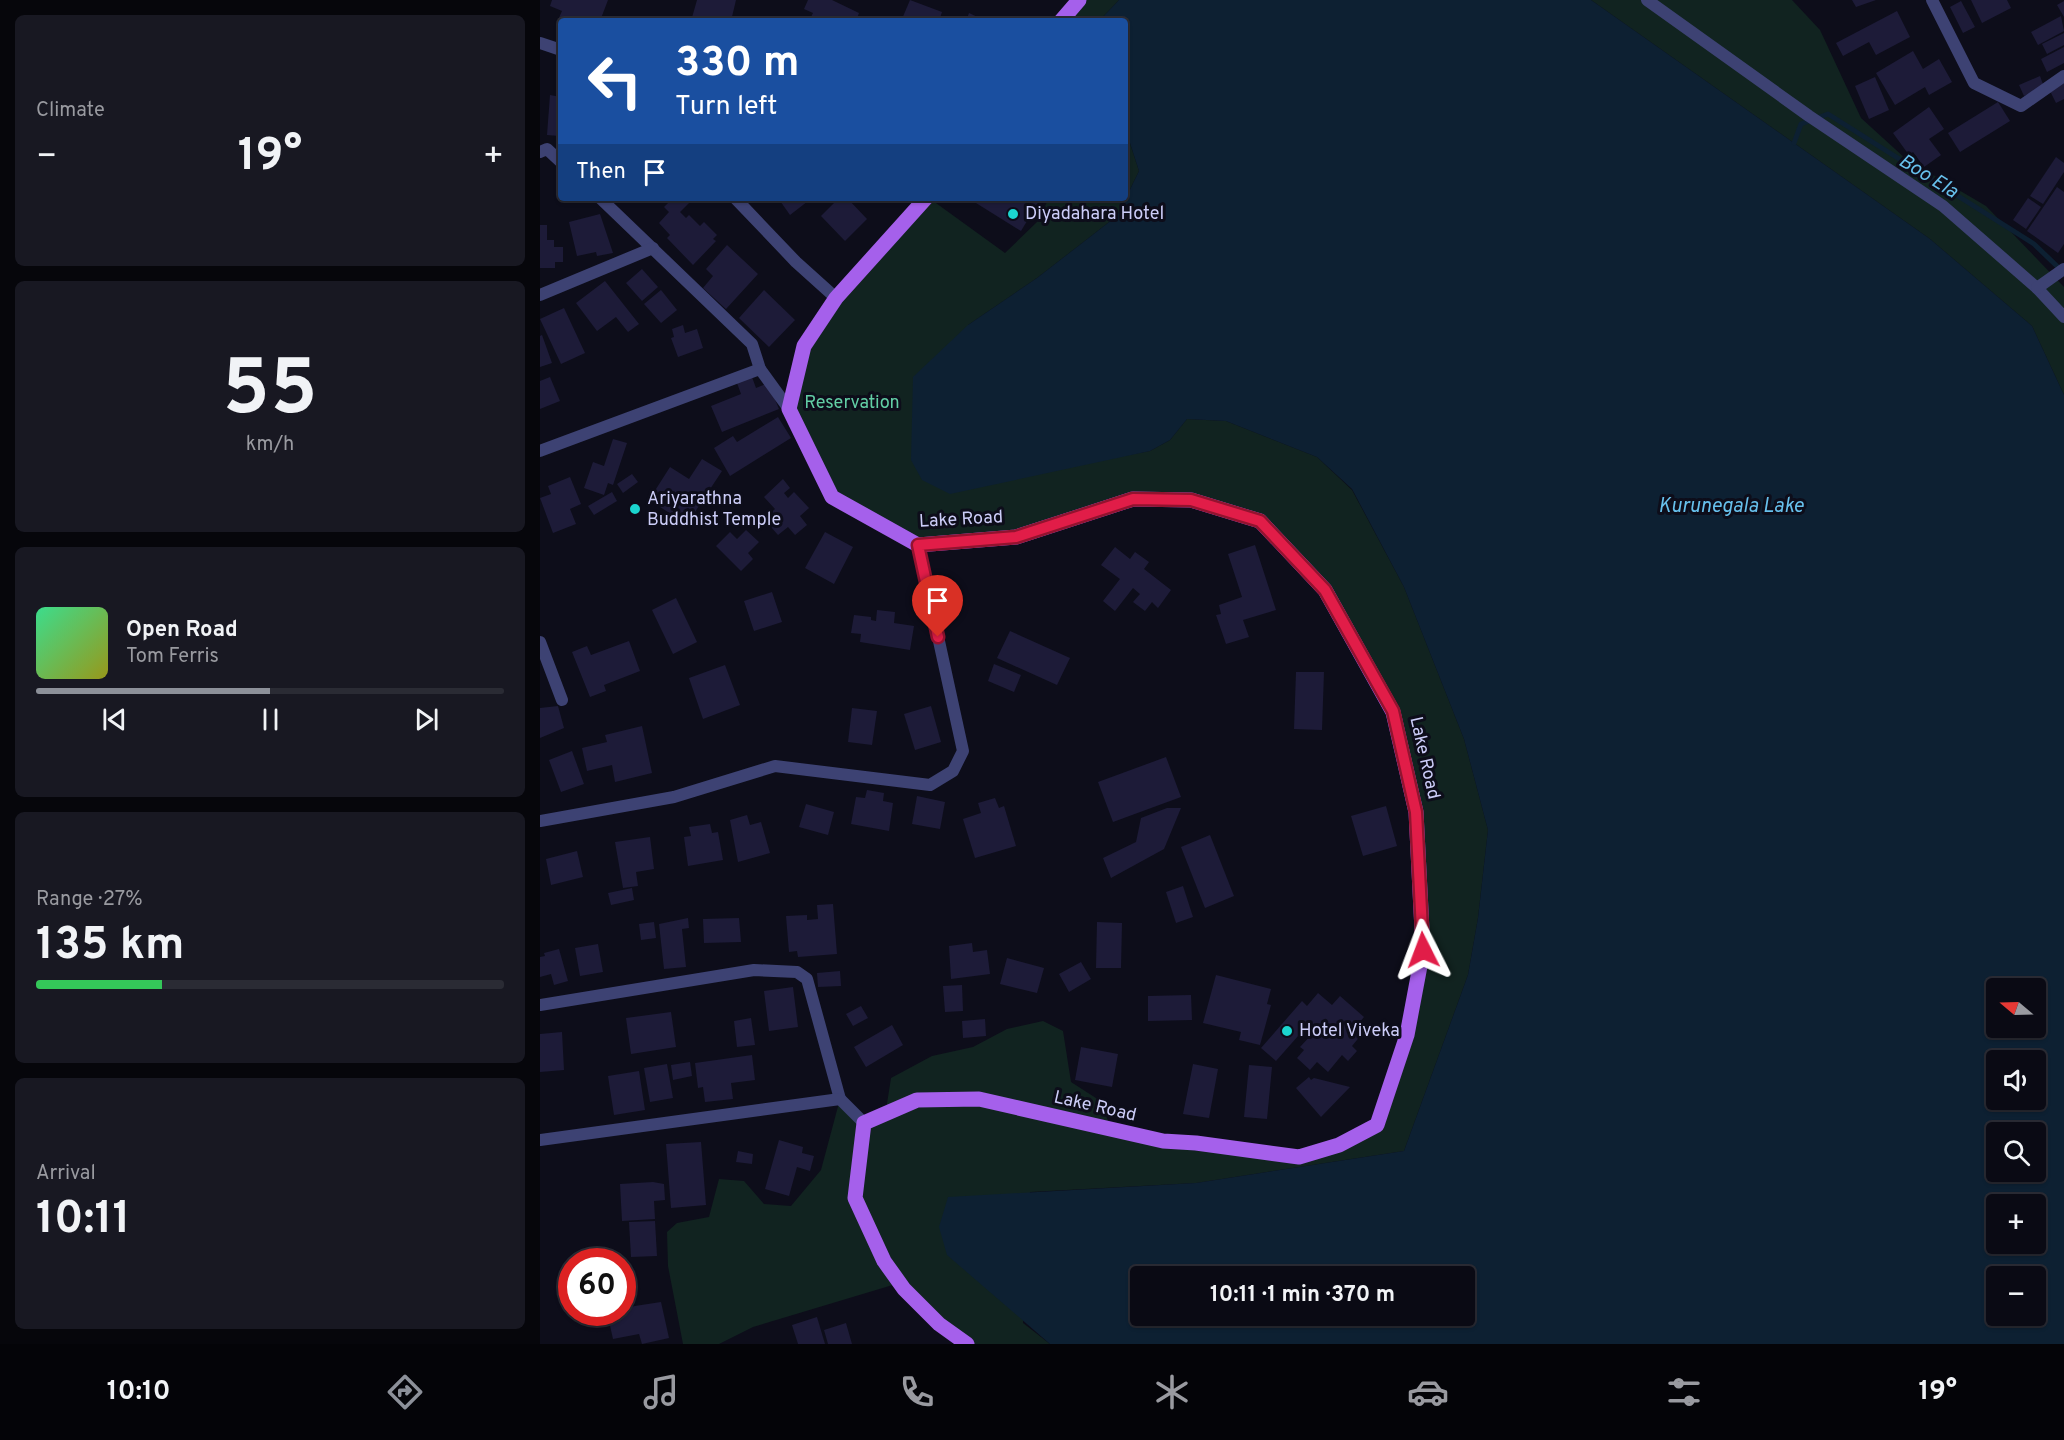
<!DOCTYPE html>
<meta charset="utf-8">
<style>
:root{--surface:#0a0a14;--page:#181822;--text:#f1f3f6;--muted:#999aa0;--line:#2a2b34;--accent:#8c9099}
body{margin:0;font-family:Overpass,sans-serif;background:var(--page);color:var(--text);height:100vh;display:flex;flex-direction:column;font-size:22px;white-space:nowrap}
*{box-sizing:border-box;margin:0}
p{font-size:20px;color:var(--muted)}
.icon{flex:none;width:33px;height:33px;fill:none;stroke:currentColor;stroke-width:2;stroke-linecap:round;stroke-linejoin:round}
.map{position:relative;flex:1;overflow:hidden}
.details{display:flex;flex-direction:column;gap:15px;padding:15px;background:#06060b;width:540px}
.details>*{flex:none}
.banner{position:absolute;left:18px;top:18px;width:570px;height:183px;border-radius:6px;box-shadow:0 2px 4px #0004,0 0 0 2px var(--line);background:#1a4fa0;color:#fff;overflow:hidden}
.needle{width:39px;rotate:289deg}
.fabs{position:absolute;left:1446px;top:978px;display:grid;gap:12px}
.fabs a{display:grid;place-items:center;width:60px;height:60px;border-radius:6px;background:var(--surface);box-shadow:0 2px 4px #0004,0 0 0 2px var(--line);font-size:30px}
.speed{position:absolute;left:18px;top:1248px;display:flex;gap:12px;font-size:30px;font-weight:700;text-align:center}
.speed>*{display:grid;place-content:center;width:78px;height:78px;border-radius:50%;background:var(--surface);box-shadow:0 2px 4px #0004,0 0 0 2px var(--line);line-height:1}
.speed .limit{border:9px solid #d22;background:#fff;color:#111}
.pin{position:absolute;display:grid;place-items:center;width:51px;height:51px;color:#fff;margin:-62px -26px;border-radius:50% 50% 50% 0;rotate:-45deg;box-shadow:0 0 6px #0007}
.pin .icon{rotate:45deg}
.me{position:absolute;width:66px;margin:-33px;rotate:357deg;stroke-linejoin:round;filter:drop-shadow(0 0 4px #0008)}
.turn{display:flex;align-items:center;gap:21px;height:126px;padding:0 18px;font-size:27px}
.turn .icon{width:78px;height:78px;stroke-width:2.5}
.turn b{display:block;font-size:42px;line-height:51px}
.then{display:flex;align-items:center;height:57px;padding:0 18px;background:#0003;gap:12px;font-size:22px}
.big{font-size:45px;font-weight:700;line-height:1.1}
.details .widget{flex:1;display:flex;flex-direction:column;justify-content:center;gap:9px;min-width:0;padding:0 21px;border-radius:9px;background:var(--page)}
.details .dial{align-items:center;gap:0}
.dial b{font-size:78px;line-height:1}
.song{display:flex;align-items:center;gap:18px}
.cover{width:72px;height:72px;border-radius:9px;background:linear-gradient(135deg,hsl(150 70% 55%),hsl(60 70% 35%))}
.played{height:6px;border-radius:3px;background:linear-gradient(90deg,var(--accent) 50%,var(--line) 50%)}
.keys{display:flex;justify-content:space-around;direction:ltr}
.heat{display:flex;justify-content:space-between;align-items:center;font-size:33px;direction:ltr}
.charge{height:9px;border-radius:4px;background:linear-gradient(90deg,#34c759 27%,var(--line) 0)}
.trip{position:absolute;left:590px;top:1266px;width:345px;height:60px;border-radius:6px;background:var(--surface);box-shadow:0 2px 4px #0004,0 0 0 2px var(--line);font-weight:700;line-height:60px;text-align:center}
.dock{display:flex;height:96px;justify-content:space-around;align-items:center;background:#040408;color:var(--muted)}
.dock .icon{width:42px;height:42px}
.dock .current{color:var(--accent)}
.dock b{font-size:27px;color:var(--text)}
main{display:flex;flex:1;min-height:0}
.map>svg:first-child{display:block}
.green{fill:#112320}
.water{fill:#0d2032;fill-rule:evenodd}
.lines{fill:none;stroke-linecap:round;stroke-linejoin:round}
.stream{stroke:#0d2032;stroke-width:5}
.building{fill:#1d1b38}
.minor{stroke:#3d4273;stroke-width:12}
.tertiary{stroke:#3d4273;stroke-width:12}
.primary{stroke:#a560eb;stroke-width:15}
.route-casing{stroke:#92132f;stroke-width:15}
.route{stroke:#e11d48;stroke-width:10}
.poi-dot{fill:#1bd5cf;stroke:#0d0d1a;stroke-width:2}
.labels{text-anchor:middle;dominant-baseline:central;stroke-width:6;stroke-linejoin:round;paint-order:stroke}
.poi-label{font-size:18px;fill:#cccdf8;stroke:#0d0d1a;text-anchor:start}
.park-label{font-size:18px;fill:#62cea5;stroke:#0d0d1a}
.street-label{font-size:18px;fill:#cccdf8;stroke:#0d0d1a}
.water-label{font-size:20px;font-style:italic;fill:#67c0ec;stroke:#0d0d1a}
</style>
<main>
<section class="details">
<div class="widget"><p>Climate</p>
<div class="heat"><a>−</a><b class="big">19°</b><a>+</a></div>
</div>
<div class="widget dial"><b>55</b><p>km/h</p></div>
<div class="widget">
<div class="song"><i class="cover"></i><div><b>Open Road</b><p>Tom Ferris</p></div></div>
<div class="played"></div>
<div class="keys"><svg class="icon" aria-label="previous" viewBox="0 0 24 24"><path d="M18 5L8 12l10 7zM5 5v14"/></svg><svg class="icon" aria-label="pause" viewBox="0 0 24 24"><path d="M8 5v14M16 5v14"/></svg><svg class="icon" aria-label="next" viewBox="0 0 24 24"><path d="M6 5l10 7-10 7zM19 5v14"/></svg></div>
</div>
<div class="widget"><p>Range · 27%</p><b class="big">135 km</b><div class="charge"></div></div>
<div class="widget"><p>Arrival</p><b class="big">10:11</b></div>
</section>
<div class="map">
<svg width="1524" height="1344" viewBox="0 0 1524 1344">
<rect width="100%" height="100%" fill="#0d0d1a"/>
<g class="green">
<polygon points="539,0 579,0 559,21 521,21"/>
<polygon points="1051,0 1252,0 1280,30 1321,118 1366,159 1446,206 1524,287 1524,395 1492,326 1390,239"/>
<polygon points="585,138 589,140 599,171 577,216 497,278 428,325 541,464 610,451 630,440 647,419 686,421 777,457 812,490 864,587 924,739 948,830 938,918 928,975 864,1151 656,1183 490,1192 483,1323 510,1344 427,1344 356,1284 213,1327 179,1344 143,1344 128,1266 127,1232 137,1223 169,1217 179,1179 204,1181 224,1204 251,1206 281,1170 300,1099 324,1123 346,1110 351,1078 392,1056 433,1047 467,1029 503,1021 523,1031 531,1082 559,1100 573,1132 759,1156 837,1125 883,950 876,812 853,712 785,590 720,521 651,500 593,499 476,537 378,545 292,497 249,409 264,346 389,198 465,253 497,222 509,198 585,198"/>
</g>
<path class="water" d="M579 0H1051L1390 239 1492 326 1524 395V1344H510L407 1255 399 1227 408 1197 656 1183 864 1151 928 975 938 918 948 830 924 739 864 587 812 489 777 457 686 421 647 419 630 440 610 451 410 494 382 480 371 460 373 377 428 325 497 278 577 216 599 171 589 140 585 138V21H559ZM1456 988H1496V1028H1456ZM1456 1060H1496V1100H1456ZM1456 1132H1496V1172H1456ZM1456 1204H1496V1244H1456ZM924 1276V1316H600V1276ZM1496 1276V1316H1456V1276Z"/>
<g class="lines">
<polyline class="stream" points="1254,143 1261,124 1288,114 1494,244 1522,271"/>
</g>
<g class="building">
<polygon points="12,0 68,0 60,21 46,21 33,16 31,21 18,20 22,11 10,6"/>
<polygon points="157,0 196,0 191,21 151,21"/>
<polygon points="268,0 292,0 319,13 316,21 269,21 273,13 264,9"/>
<polygon points="370,0 402,12 399,21 362,19"/>
<polygon points="1312,0 1336,0 1316,7"/>
<polygon points="1431,0 1467,0 1471,8 1442,23"/>
<polygon points="1421,1 1435,27 1423,33 1410,7"/>
<polygon points="1524,1 1524,17 1517,5"/>
<polygon points="1357,11 1370,37 1336,55 1329,42 1303,56 1296,43"/>
<polygon points="429,13 446,21 426,21"/>
<polygon points="1521,16 1524,31 1498,45 1491,32"/>
<polygon points="1524,33 1524,45 1507,54 1502,44"/>
<polygon points="1524,47 1524,63 1507,72 1501,59"/>
<polygon points="1373,51 1383,69 1399,59 1412,82 1389,95 1385,87 1355,105 1336,73"/>
<polygon points="1500,76 1504,87 1484,96 1479,85"/>
<polygon points="1335,77 1349,110 1329,119 1315,86"/>
<polygon points="1524,81 1524,99 1516,103 1509,89"/>
<polygon points="10,95 21,97 21,149 17,148 19,136 7,135"/>
<polygon points="1458,102 1470,121 1420,152 1408,133"/>
<polygon points="1389,107 1404,129 1389,139 1401,155 1384,167 1373,152 1369,155 1353,133"/>
<polygon points="1516,157 1524,163 1524,172 1503,204 1490,196"/>
<polygon points="1517,187 1524,192 1524,244 1518,253 1487,231"/>
<polygon points="133,198 146,198 150,202 140,212 146,218 149,215 160,226 164,222 177,235 173,239 176,241 153,265 127,238 130,235 119,223 129,212 124,207"/>
<polygon points="238,198 272,198 250,215"/>
<polygon points="299,198 307,198 327,219 305,241 281,216"/>
<polygon points="428,198 501,198 481,231"/>
<polygon points="1488,198 1501,207 1486,229 1473,220"/>
<polygon points="60,214 73,253 57,256 56,252 37,256 29,222"/>
<polygon points="0,225 7,225 7,240 14,240 14,247 23,247 23,262 15,262 15,268 0,268"/>
<polygon points="187,245 218,274 186,309 163,288 173,276 166,269"/>
<polygon points="102,269 118,287 102,301 86,283"/>
<polygon points="65,281 99,324 88,332 76,317 57,331 36,303"/>
<polygon points="121,290 137,310 121,323 104,304"/>
<polygon points="224,290 255,320 229,347 199,318"/>
<polygon points="24,308 45,353 21,364 0,319"/>
<polygon points="143,325 145,333 157,329 163,348 138,357 131,338 134,337 132,329"/>
<polygon points="2,335 12,363 0,367 0,336"/>
<polygon points="10,377 20,401 0,409 0,381"/>
<polygon points="212,377 216,388 228,383 239,409 182,432 171,406 201,394 197,383"/>
<polygon points="238,417 251,438 190,476 174,448 193,436 197,442"/>
<polygon points="73,439 87,443 73,485 68,483 64,495 44,488 53,462 64,466"/>
<polygon points="162,459 182,471 147,524 109,500 130,467 149,479"/>
<polygon points="92,474 98,482 83,493 77,484"/>
<polygon points="30,477 41,504 30,509 36,524 13,533 0,498 11,494 8,486"/>
<polygon points="243,479 250,488 244,493 248,498 254,492 269,508 260,516 267,525 255,535 248,527 238,535 224,519 235,509 224,497"/>
<polygon points="72,492 77,501 54,515 48,506"/>
<polygon points="206,530 219,542 208,553 213,559 201,571 176,546 190,532 197,539"/>
<polygon points="285,532 313,547 294,584 265,568"/>
<polygon points="715,545 736,610 703,620 709,637 686,644 676,615 681,614 679,605 702,597 688,554"/>
<polygon points="575,547 590,559 595,552 609,562 604,569 631,590 618,608 612,602 605,611 593,602 600,594 593,588 575,611 563,601 580,579 561,565"/>
<polygon points="232,592 242,622 214,631 204,601"/>
<polygon points="136,598 157,642 133,654 112,610"/>
<polygon points="337,610 355,612 354,623 374,626 370,650 320,642 321,634 311,633 314,615 331,617 331,620 336,621"/>
<polygon points="470,631 530,658 517,685 457,658"/>
<polygon points="89,641 100,671 64,685 66,691 50,697 32,652 47,646 51,655"/>
<polygon points="454,664 481,675 474,692 448,681"/>
<polygon points="185,665 200,705 163,719 149,678"/>
<polygon points="756,672 784,672 782,730 754,729"/>
<polygon points="18,706 24,728 0,738 0,708"/>
<polygon points="391,706 401,742 375,750 364,714"/>
<polygon points="312,708 337,711 332,745 308,742"/>
<polygon points="102,726 112,773 75,782 72,765 47,771 42,748 67,742 65,735"/>
<polygon points="32,751 44,784 21,792 9,760"/>
<polygon points="626,757 641,797 573,822 558,782"/>
<polygon points="327,790 344,793 343,801 353,803 349,831 311,824 316,797 325,798"/>
<polygon points="377,796 405,802 400,829 372,824"/>
<polygon points="455,798 459,808 464,806 476,846 435,858 423,819 441,813 438,803"/>
<polygon points="266,804 294,812 288,835 259,827"/>
<polygon points="846,806 857,846 823,856 811,816"/>
<polygon points="627,808 641,808 624,849 571,878 563,858 596,842 601,818"/>
<polygon points="207,815 210,825 221,822 230,853 198,862 190,820"/>
<polygon points="170,824 172,833 178,832 183,860 148,866 144,837 151,836 149,827"/>
<polygon points="670,835 694,896 665,908 641,847"/>
<polygon points="110,837 114,869 96,872 98,886 83,888 75,842"/>
<polygon points="37,851 43,877 11,885 6,859"/>
<polygon points="643,886 653,917 636,923 626,892"/>
<polygon points="92,888 94,900 71,905 68,893"/>
<polygon points="293,904 297,954 258,957 257,951 249,952 246,916 267,915 267,920 278,919 277,905"/>
<polygon points="148,918 149,928 142,929 146,967 124,969 119,924"/>
<polygon points="199,918 201,942 164,943 163,919"/>
<polygon points="114,922 116,938 101,940 99,924"/>
<polygon points="557,922 582,923 581,968 556,968"/>
<polygon points="432,943 433,952 447,950 450,974 411,979 409,946"/>
<polygon points="58,944 63,972 40,976 35,948"/>
<polygon points="19,949 28,981 14,985 11,974 0,977 0,957 5,956 4,953"/>
<polygon points="467,958 504,968 497,993 460,984"/>
<polygon points="541,962 551,979 529,992 519,974"/>
<polygon points="300,971 301,986 278,987 277,973"/>
<polygon points="676,975 731,989 727,1004 731,1005 720,1045 699,1040 701,1032 663,1023"/>
<polygon points="422,985 423,1011 405,1012 403,986"/>
<polygon points="253,987 258,1027 229,1031 224,991"/>
<polygon points="778,993 792,1005 800,996 824,1017 819,1023 826,1029 812,1046 817,1051 808,1061 802,1055 788,1072 777,1062 770,1070 757,1058 764,1050 760,1047 773,1033 766,1027 736,1061 721,1048 762,1001 767,1006"/>
<polygon points="651,995 652,1020 608,1021 608,996"/>
<polygon points="321,1006 328,1018 313,1026 306,1014"/>
<polygon points="131,1012 136,1047 91,1054 86,1018"/>
<polygon points="211,1018 215,1045 197,1047 194,1021"/>
<polygon points="445,1019 446,1036 423,1038 422,1021"/>
<polygon points="352,1025 363,1045 326,1067 314,1047"/>
<polygon points="22,1032 24,1070 0,1072 0,1034"/>
<polygon points="541,1047 578,1054 572,1087 535,1080"/>
<polygon points="212,1055 215,1080 191,1083 193,1099 165,1102 163,1087 158,1088 155,1063"/>
<polygon points="150,1062 152,1076 133,1080 131,1065"/>
<polygon points="127,1064 133,1098 110,1102 104,1068"/>
<polygon points="653,1064 678,1069 669,1118 643,1114"/>
<polygon points="709,1065 732,1067 727,1119 704,1117"/>
<polygon points="99,1071 105,1110 74,1115 68,1076"/>
<polygon points="769,1077 771,1080 774,1078 810,1087 781,1117 756,1088"/>
<polygon points="239,1140 263,1147 262,1153 274,1156 270,1171 257,1167 249,1196 225,1189"/>
<polygon points="161,1142 166,1205 131,1208 126,1144"/>
<polygon points="198,1151 213,1154 212,1164 196,1162"/>
<polygon points="113,1182 124,1184 125,1200 114,1201 115,1219 82,1221 80,1184"/>
<polygon points="115,1221 117,1256 91,1257 89,1222"/>
<polygon points="121,1302 129,1338 102,1344 99,1334 73,1339 67,1312 82,1312 82,1308"/>
<polygon points="277,1317 285,1344 258,1344 252,1325"/>
<polygon points="306,1323 312,1344 288,1344 284,1330"/>
</g>
<g class="lines">
<g class="minor">
<polyline points="1107,0 1269,116 1403,206 1497,288 1524,317"/>
<polyline points="1392,0 1434,83 1481,106 1524,76"/>
<polyline points="0,152 7,149 21,162"/>
<polyline points="60,198 212,344 220,369"/>
<polyline points="1497,288 1524,269"/>
<polyline points="0,295 113,248"/>
<polyline points="0,451 220,369 249,409"/>
<polyline points="0,642 22,700"/>
<polyline points="0,821 134,797 235,766 390,785 413,771 423,751 378,545"/>
<polyline points="0,1005 214,970 257,972 267,979 300,1099"/>
<polyline points="0,1140 300,1099 324,1123"/>
</g>
<g class="tertiary">
<polyline points="0,43 21,50"/>
<polyline points="195,198 256,262 296,298"/>
</g>
<g class="primary">
<polyline points="521,21 539,0"/>
<polyline points="386,198 296,298 264,346 249,409 292,497 378,545 476,537 593,499 651,500 720,521 785,590 853,712 876,812 883,950 867,1035 837,1125 799,1145 759,1157 656,1143 623,1141 439,1099 377,1100 324,1123 315,1198 344,1261 364,1289 399,1324 427,1344"/>
</g>
</g>
<g class="lines">
<defs>
<polyline id="route" points="398,637 378,545 476,537 593,499 651,500 720,521 785,590 853,711 876,812 883,950"/>
</defs>
<use href="#route" class="route-casing"/>
<use href="#route" class="route"/>
</g>
<g class="poi-dot">
<circle cx="473" cy="214" r="6"/>
<circle cx="95" cy="509" r="6"/>
<circle cx="747" cy="1031" r="6"/>
</g>
<g class="labels">
<g class="poi-label">
<text x="485" y="214">Diyadahara Hotel</text>
<text x="107" y="499">Ariyarathna<tspan x="107" dy="21">Buddhist Temple</tspan></text>
<text x="759" y="1031">Hotel Viveka</text>
</g>
<g class="park-label">
<text x="312" y="403">Reservation</text>
</g>
<g class="street-label">
<text transform="translate(421 520) rotate(-3)">Lake Road</text>
<text transform="translate(884 758) rotate(77)">Lake Road</text>
<text transform="translate(555 1107) rotate(13)">Lake Road</text>
</g>
<g class="water-label">
<text transform="translate(1388 177) rotate(32)">Boo Ela</text>
<text x="1191" y="507">Kurunegala Lake</text>
</g>
</g>
</svg>
<div class="fabs">
<a><svg class="needle" viewBox="-14 -14 28 28"><path d="M0-13l5 13h-10z" fill="#e53935"/><path d="M0 13l5-13h-10z" fill="#999aa0"/></svg></a>
<a><svg class="icon" aria-label="sound" viewBox="0 0 24 24"><path d="M4 9h4l5-4v14l-5-4H4zM17 9q2 3 0 6"/></svg></a>
<a><svg class="icon" aria-label="search" viewBox="0 0 24 24"><circle cx="10" cy="10" r="6"/><path d="M15 15l6 6"/></svg></a>
<a>+</a>
<a>−</a>
</div>
<div class="speed"><div class="limit">60</div></div>
<div class="pin" style="left:398px;top:637px;background:#d93025"><svg class="icon" aria-label="arrive" viewBox="0 0 24 24"><path d="M6 21V4h12l-3 4 3 4H6"/></svg></div>
<svg class="me" style="left:883px;top:950px" viewBox="-20 -20 40 40"><path d="M0-17L14 15 0 8-14 15z" fill="#e11d48" stroke="#fff" stroke-width="4"/></svg>
<div class="trip">10:11 · 1 min · 370 m</div>
<div class="banner">
<div class="turn"><svg class="icon" aria-label="left" viewBox="0 0 24 24"><path d="M17 20v-9H6M10 6l-5 5 5 5"/></svg><div><b>330 m</b>Turn left</div></div>
<div class="then">Then<svg class="icon" aria-label="arrive" viewBox="0 0 24 24"><path d="M6 21V4h12l-3 4 3 4H6"/></svg></div>
</div>
</div>
</main>
<nav class="dock">
<b>10:10</b>
<svg class="icon current" aria-label="directions" viewBox="0 0 24 24"><path d="M12 3l9 9-9 9-9-9zM9 14v-3h6M13 9l2 2-2 2"/></svg>
<svg class="icon" aria-label="music" viewBox="0 0 24 24"><path d="M9 18V5l10-2v13"/><circle cx="6" cy="18" r="3"/><circle cx="16" cy="16" r="3"/></svg>
<svg class="icon" aria-label="phone" viewBox="0 0 24 24"><path d="M5 4h4l2 5-3 2q2 4 5 5l2-3 5 2v4C11 20 4 13 5 4z"/></svg>
<svg class="icon" aria-label="climate" viewBox="0 0 24 24"><path d="M12 3v18M4 7l16 10M4 17L20 7"/></svg>
<svg class="icon" aria-label="car" viewBox="0 0 24 24"><path d="M5 17H2v-5l4-1 3-4h7l3 4 3 1v5h-3M9 17h6M6 11h13"/><circle cx="7" cy="17" r="2"/><circle cx="17" cy="17" r="2"/></svg>
<svg class="icon" aria-label="filters" viewBox="0 0 24 24"><path d="M4 7h16M4 17h16"/><circle cx="9" cy="7" r="2"/><circle cx="15" cy="17" r="2"/></svg>
<b>19°</b>
</nav>
